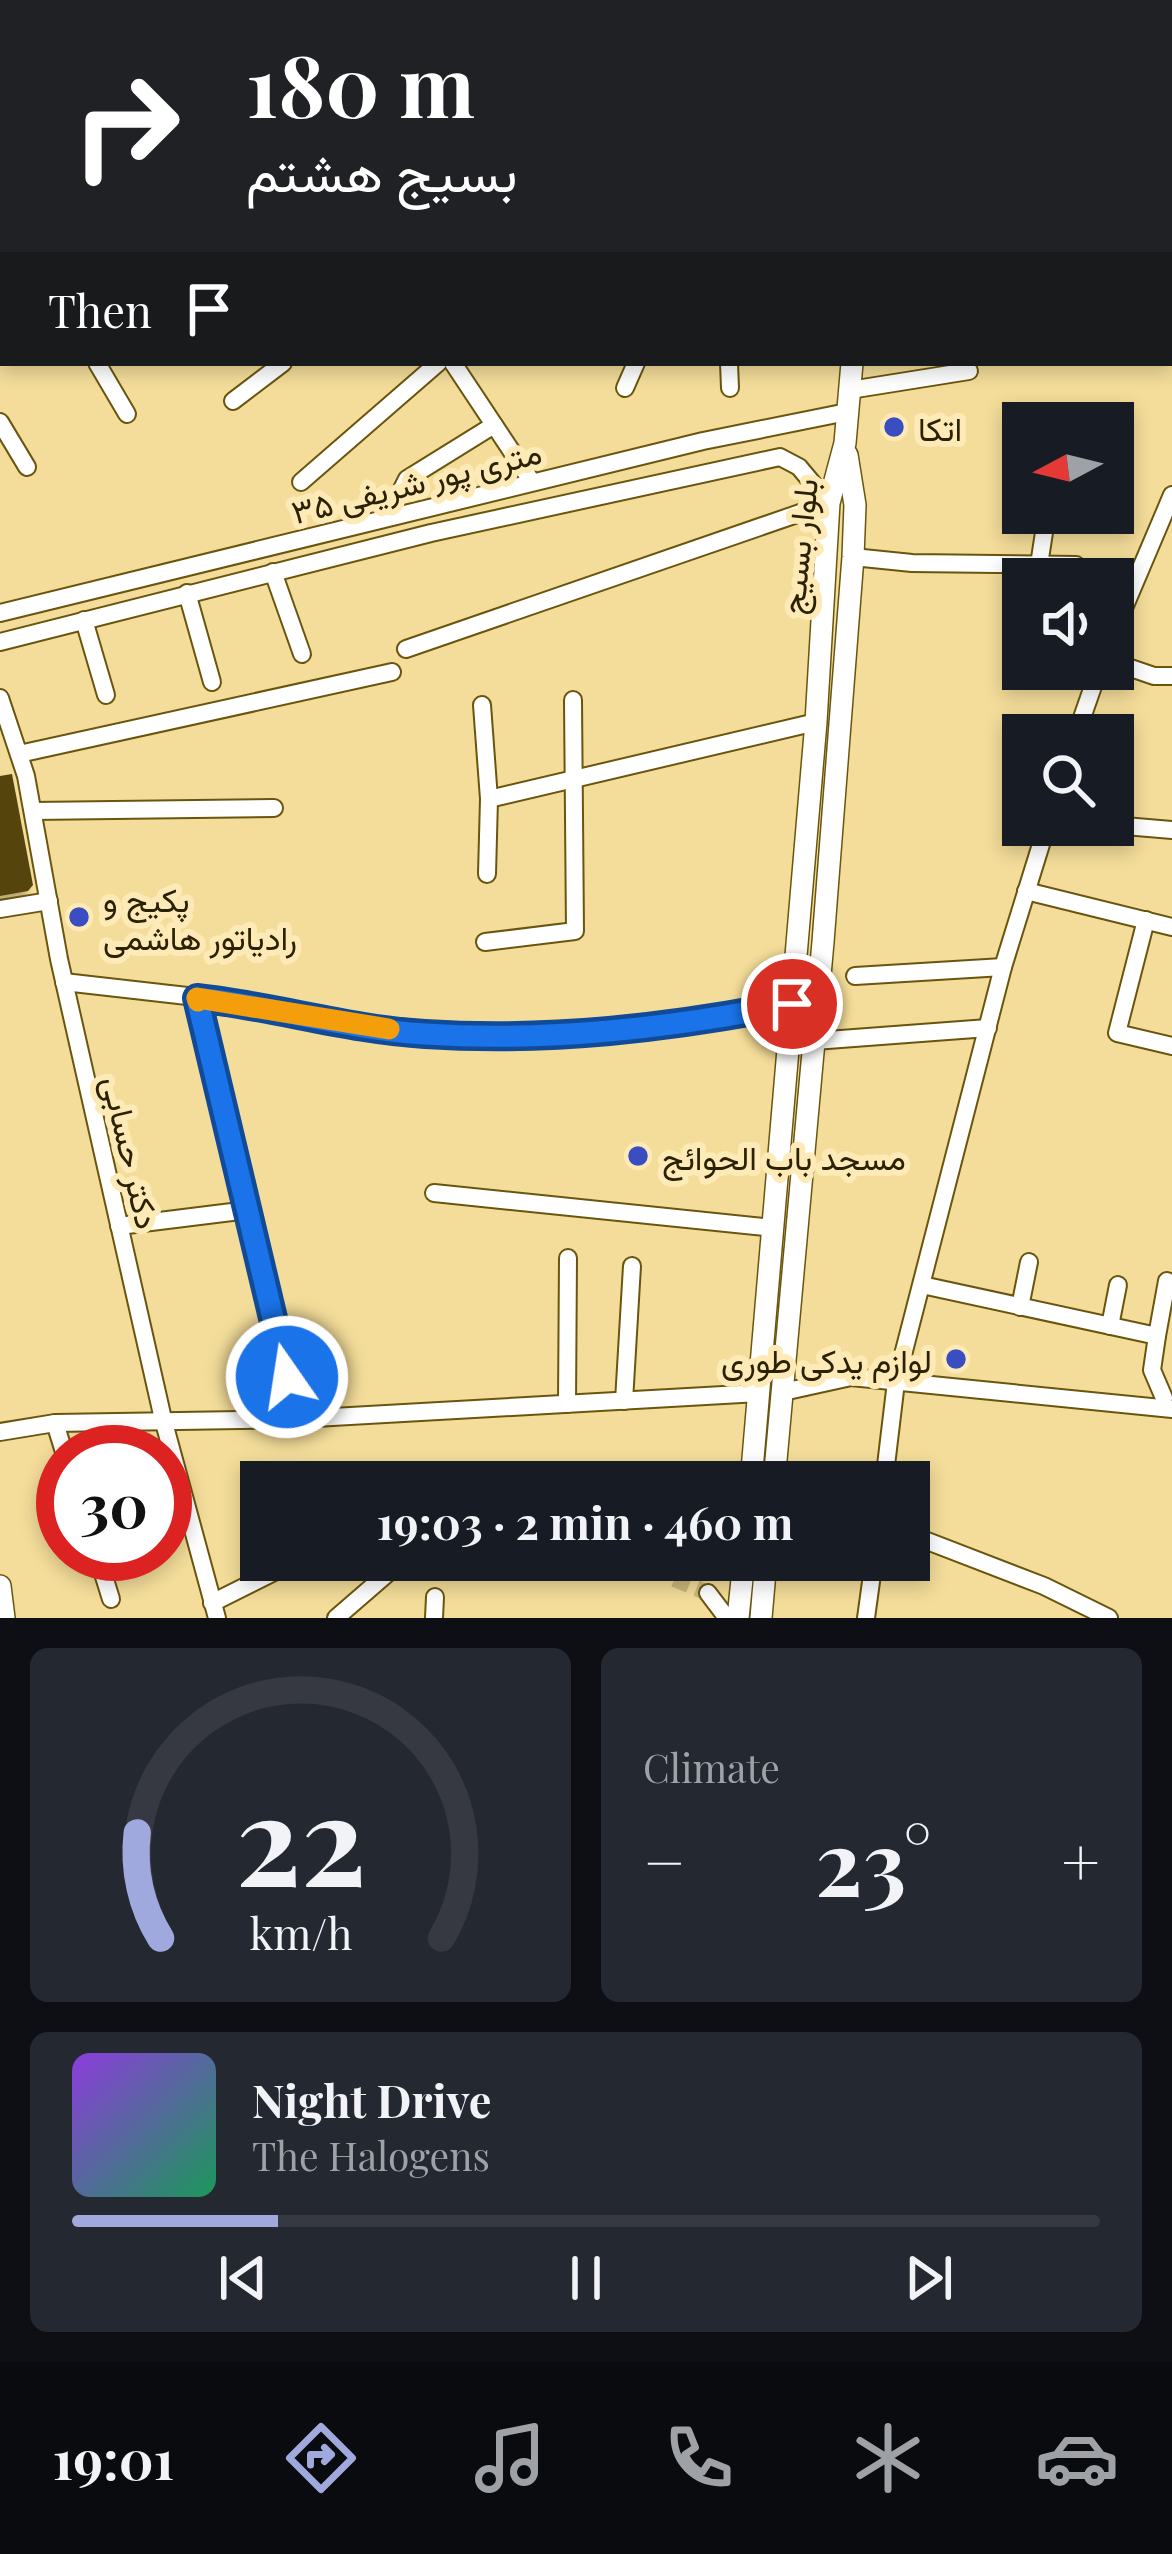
<!DOCTYPE html>
<meta charset="utf-8">
<style>
:root{--surface:#171b24;--page:#242831;--text:#f1f3f6;--muted:#9ea1a6;--line:#363941;--accent:#9fa9de}
body{margin:0;font-family:"Playfair Display",Vazirmatn,serif;background:var(--page);color:var(--text);height:100vh;display:flex;flex-direction:column;font-size:45px;white-space:nowrap}
*{box-sizing:border-box;margin:0}
p{font-size:39px;color:var(--muted)}
.icon{flex:none;width:66px;height:66px;fill:none;stroke:currentColor;stroke-width:2;stroke-linecap:round;stroke-linejoin:round}
.map{position:relative;height:1618px;overflow:hidden}
.sheet{display:flex;flex-direction:column;gap:30px;padding:30px;background:#0d0f14;flex:1}
.sheet>*{flex:none}
.top-card{position:absolute;left:0px;top:0px;width:1173px;height:366px;box-shadow:0 6px 18px #0003;background:#202124;color:#fff;overflow:hidden}
.needle{width:78px;rotate:263deg}
.tools{position:absolute;left:1002px;top:402px;display:grid;gap:24px}
.tools a{display:grid;place-items:center;width:132px;height:132px;border-radius:0px;background:var(--surface);box-shadow:0 6px 18px #0003;font-size:60px}
.speed{position:absolute;left:36px;top:1425px;display:flex;gap:24px;font-size:60px;font-weight:700;text-align:center}
.speed>*{display:grid;place-content:center;width:156px;height:156px;border-radius:50%;background:var(--surface);box-shadow:0 6px 18px #0003;line-height:1}
.speed .limit{border:18px solid #d22;background:#fff;color:#111}
.pin{position:absolute;display:grid;place-items:center;width:102px;height:102px;color:#fff;margin:-51px;border:6px solid #fff;border-radius:50%;box-shadow:0 3px 12px #0007}
.me{position:absolute;width:132px;margin:-66px;rotate:347deg;stroke-linejoin:round;filter:drop-shadow(0 0 9px #0008)}
.turn{display:flex;align-items:center;gap:42px;height:252px;padding:0 48px;font-size:54px}
.turn .icon{width:156px;height:156px;stroke-width:2.5}
.turn b{display:block;font-size:84px;line-height:102px}
.then{display:flex;align-items:center;height:114px;padding:0 48px;background:#0003;gap:24px;font-size:45px}
.big{font-size:90px;font-weight:700;line-height:1.1}
.sheet .widget{flex:1;display:flex;flex-direction:column;justify-content:center;gap:18px;min-width:0;padding:0 42px;border-radius:18px;background:var(--page)}
.sheet .dial{align-items:center;gap:0}
.dial svg{height:312px;overflow:visible;fill:none;stroke:var(--line);stroke-width:7;stroke-linecap:round;text-anchor:middle}
.dial text{fill:var(--text);stroke:none}
.song{display:flex;align-items:center;gap:36px}
.cover{width:144px;height:144px;border-radius:18px;background:linear-gradient(135deg,hsl(270 70% 55%),hsl(150 70% 35%))}
.played{height:12px;border-radius:6px;background:linear-gradient(90deg,var(--accent) 20%,var(--line) 20%)}
.keys{display:flex;justify-content:space-around;direction:ltr}
.heat{display:flex;justify-content:space-between;align-items:center;font-size:66px;direction:ltr}
.sheet .tiles{flex:1;display:grid;gap:30px;grid-template-columns:1fr 1fr}
.widget:last-child{grid-column:span 2}
.trip{position:absolute;left:240px;top:1461px;width:690px;height:120px;border-radius:0px;background:var(--surface);box-shadow:0 6px 18px #0003;font-weight:700;line-height:120px;text-align:center}
.dock{display:flex;height:192px;justify-content:space-around;align-items:center;background:#090b0e;color:var(--muted)}
.dock .icon{width:84px;height:84px}
.dock .selected{color:var(--accent)}
.dock b{font-size:54px;color:var(--text)}
.map>svg:first-child{display:block}
.building{fill:#544411;filter:url(#shadow)}
.lines{fill:none;stroke-linecap:round;stroke-linejoin:round}
.minor-tunnel{stroke:#ccb87c;stroke-width:16;stroke-dasharray:16 8;stroke-linecap:butt}
.minor-casing{stroke:#6a550d;stroke-width:20}
.major-casing{stroke:#6a550d;stroke-width:24}
.minor{stroke:#fff;stroke-width:16}
.major{stroke:#fff;stroke-width:21}
.route-casing{stroke:#114b97;stroke-width:30}
.route{stroke:#1a73e8;stroke-width:21}
.slow{stroke:#f59e0b;stroke-width:21}
.poi-dot{fill:#3b4ec1;stroke:#fdeab6;stroke-width:4.5}
.labels{text-anchor:middle;dominant-baseline:central;stroke-width:12;stroke-linejoin:round;paint-order:stroke}
.poi-label{font-size:33px;fill:#2b2206;stroke:#fdeab6;text-anchor:start}
.street-label{font-size:33px;fill:#2b2206;stroke:#fdeab6}
</style>
<div class="map">
<svg width="1172" height="1618" viewBox="0 0 1172 1618">
<defs>
<filter id="shadow"><feDropShadow dx="-5.5" dy="5.5" stdDeviation="3" flood-color="#0004"/></filter>
</defs>
<rect width="100%" height="100%" fill="#f4dd9a"/>
<polygon class="building" points="12,774 33,885 28,891 0,896 0,776"/>
<g class="lines">
<polyline class="minor-tunnel" points="666,1560 667,1576 708,1593"/>
<defs>
<g id="minor">
<polyline points="19,0 21,3"/>
<polyline points="252,0 253,3"/>
<polyline points="389,0 391,3"/>
<polyline points="225,3 228,0"/>
<polyline points="491,3 494,0"/>
<polyline points="597,3 599,0"/>
<polyline points="1170,8 1172,9"/>
<polyline points="1170,185 1172,201"/>
<polyline points="0,195 3,200"/>
<polyline points="1170,274 1172,274"/>
<polyline points="97,363 127,414"/>
<polyline points="453,363 532,482"/>
<polyline points="729,363 730,388"/>
<polyline points="625,388 636,363"/>
<polyline points="850,390 969,371"/>
<polyline points="233,401 283,363"/>
<polyline points="0,422 27,467"/>
<polyline points="301,482 438,363"/>
<polyline points="388,517 407,479 494,425"/>
<polyline points="853,557 912,563 1076,565"/>
<polyline points="1039,565 1047,513"/>
<polyline points="273,572 302,654"/>
<polyline points="187,593 212,682"/>
<polyline points="0,613 703,441 847,412"/>
<polyline points="84,620 106,695"/>
<polyline points="1113,634 1172,495"/>
<polyline points="0,642 431,533 780,457 799,467 829,503 406,649"/>
<polyline points="1113,662 1154,676 1172,676"/>
<polyline points="0,698 26,776 59,959 163,1419 217,1618"/>
<polyline points="482,705 489,799 487,874"/>
<polyline points="1076,735 1099,669"/>
<polyline points="19,754 392,672"/>
<polyline points="489,799 816,722"/>
<polyline points="33,811 274,808"/>
<polyline points="1113,825 1172,830"/>
<polyline points="1026,891 1172,927"/>
<polyline points="0,909 49,901"/>
<polyline points="1146,920 1117,1033 1172,1046"/>
<polyline points="485,942 575,931 573,700"/>
<polyline points="855,976 1003,967"/>
<polyline points="64,982 240,1002 420,1034 527,1036 638,1030 792,1003"/>
<polyline points="197,997 297,1419"/>
<polyline points="814,1041 988,1028"/>
<polyline points="434,1193 773,1228"/>
<polyline points="119,1226 248,1210"/>
<polyline points="922,1285 1157,1336 1152,1370 1164,1398"/>
<polyline points="1020,1307 1029,1262"/>
<polyline points="1110,1326 1118,1285"/>
<polyline points="1157,1336 1167,1281"/>
<polyline points="783,1392 851,1377 1172,1409"/>
<polyline points="624,1401 632,1266"/>
<polyline points="567,1404 568,1258"/>
<polyline points="55,1423 64,1452"/>
<polyline points="0,1432 55,1423 297,1419 759,1393"/>
<polyline points="557,1482 557,1476 667,1482"/>
<polyline points="884,1482 896,1382 1003,967 1047,825"/>
<polyline points="909,1534 1044,1586 1109,1618"/>
<polyline points="97,1554 111,1599"/>
<polyline points="708,1593 727,1618"/>
<polyline points="212,1603 298,1560"/>
<polyline points="336,1618 403,1560"/>
<polyline points="434,1618 435,1597"/>
<polyline points="866,1618 874,1560"/>
</g>
<g id="major">
<polyline points="880,3 880,0"/>
<polyline points="751,1482 816,722 829,503 845,443 852,363"/>
<polyline points="774,1482 823,942 853,557 855,505 847,455"/>
<polyline points="0,1586 4,1618"/>
<polyline points="738,1618 744,1560"/>
<polyline points="761,1618 766,1560"/>
</g>
</defs>
<use href="#minor" class="minor-casing"/>
<use href="#major" class="major-casing"/>
<use href="#minor" class="minor"/>
<use href="#major" class="major"/>
</g>
<g class="lines">
<defs>
<path id="route" d="M287 1377 197 998C272 1006 351 1030 425 1034 549 1042 670 1028 792 1004"/>
</defs>
<use href="#route" class="route-casing"/>
<use href="#route" class="route"/>
<polyline class="slow" points="198,1001 197,998 389,1029"/>
</g>
<g class="poi-dot">
<circle cx="894" cy="427" r="12"/>
<circle cx="79" cy="917" r="12"/>
<circle cx="638" cy="1156" r="12"/>
<circle cx="956" cy="1359" r="12"/>
</g>
<g class="labels">
<g class="poi-label">
<text x="918" y="427">اتکا</text>
<text x="103" y="898">پکیج و<tspan x="103" dy="38">رادیاتور هاشمی</tspan></text>
<text x="662" y="1156">مسجد باب الحوائج</text>
<text x="932" y="1359" text-anchor="end">لوازم یدکی طوری</text>
</g>
<g class="street-label">
<text transform="translate(416 480) rotate(-14)">۳۵ متری پور شریفی</text>
<text transform="translate(797 546) rotate(-84)">بلوار بسیج</text>
<text transform="translate(133 1152) rotate(77)">دکتر حسابی</text>
</g>
</g>
</svg>
<div class="tools">
<a><svg class="needle" viewBox="-14 -14 28 28"><path d="M0-13l5 13h-10z" fill="#e53935"/><path d="M0 13l5-13h-10z" fill="#9ea1a6"/></svg></a>
<a><svg class="icon" aria-label="sound" viewBox="0 0 24 24"><path d="M4 9h4l5-4v14l-5-4H4zM17 9q2 3 0 6"/></svg></a>
<a><svg class="icon" aria-label="search" viewBox="0 0 24 24"><circle cx="10" cy="10" r="6"/><path d="M15 15l6 6"/></svg></a>
</div>
<div class="speed"><div class="limit">30</div></div>
<div class="pin" style="left:792px;top:1004px;background:#d93025"><svg class="icon" aria-label="arrive" viewBox="0 0 24 24"><path d="M6 21V4h12l-3 4 3 4H6"/></svg></div>
<svg class="me" style="left:287px;top:1377px" viewBox="-20 -20 40 40"><circle r="17" fill="#1a73e8" stroke="#fff" stroke-width="3"/><path d="M0-11L8 9 0 5-8 9z" fill="#fff"/></svg>
<div class="trip">19:03 · 2 min · 460 m</div>
<div class="top-card">
<div class="turn"><svg class="icon" aria-label="right" viewBox="0 0 24 24"><path d="M7 20v-9h11M14 6l5 5-5 5"/></svg><div><b>180 m</b>بسیج هشتم</div></div>
<div class="then">Then<svg class="icon" aria-label="arrive" viewBox="0 0 24 24"><path d="M6 21V4h12l-3 4 3 4H6"/></svg></div>
</div>
</div>
<section class="sheet">
<div class="tiles">
<div class="widget dial"><svg viewBox="0 0 100 80">
<path d="M14 69A42 42 0 1 1 86 69"/>
<path d="M14 69A42 42 0 0 1 8 42" stroke="#9fa9de"/>
<text x="50" y="56" font-size="32" font-weight="700">22</text>
<text x="50" y="72" font-size="11">km/h</text>
</svg></div>
<div class="widget"><p>Climate</p>
<div class="heat"><a>−</a><b class="big">23°</b><a>+</a></div>
</div>
<div class="widget">
<div class="song"><i class="cover"></i><div><b>Night Drive</b><p>The Halogens</p></div></div>
<div class="played"></div>
<div class="keys"><svg class="icon" aria-label="previous" viewBox="0 0 24 24"><path d="M18 5L8 12l10 7zM5 5v14"/></svg><svg class="icon" aria-label="pause" viewBox="0 0 24 24"><path d="M8 5v14M16 5v14"/></svg><svg class="icon" aria-label="next" viewBox="0 0 24 24"><path d="M6 5l10 7-10 7zM19 5v14"/></svg></div>
</div>
</div>
</section>
<nav class="dock">
<b>19:01</b>
<svg class="icon selected" aria-label="directions" viewBox="0 0 24 24"><path d="M12 3l9 9-9 9-9-9zM9 14v-3h6M13 9l2 2-2 2"/></svg>
<svg class="icon" aria-label="music" viewBox="0 0 24 24"><path d="M9 18V5l10-2v13"/><circle cx="6" cy="18" r="3"/><circle cx="16" cy="16" r="3"/></svg>
<svg class="icon" aria-label="phone" viewBox="0 0 24 24"><path d="M5 4h4l2 5-3 2q2 4 5 5l2-3 5 2v4C11 20 4 13 5 4z"/></svg>
<svg class="icon" aria-label="climate" viewBox="0 0 24 24"><path d="M12 3v18M4 7l16 10M4 17L20 7"/></svg>
<svg class="icon" aria-label="car" viewBox="0 0 24 24"><path d="M5 17H2v-5l4-1 3-4h7l3 4 3 1v5h-3M9 17h6M6 11h13"/><circle cx="7" cy="17" r="2"/><circle cx="17" cy="17" r="2"/></svg>
</nav>
